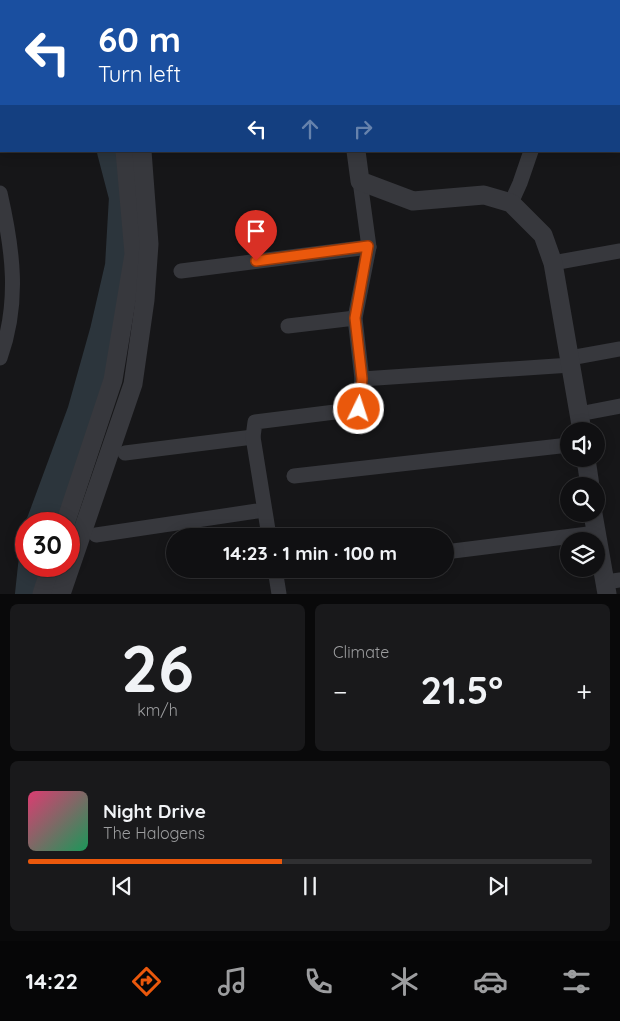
<!DOCTYPE html>
<meta charset="utf-8">
<style>
:root{--surface:#101012;--page:#19191b;--text:#f1f3f6;--muted:#9c9d9f;--line:#303032;--accent:#ea580c}
body{margin:0;font-family:Quicksand,sans-serif;background:var(--page);color:var(--text);height:100vh;display:flex;flex-direction:column;font-size:19px;white-space:nowrap}
*{box-sizing:border-box;margin:0}
p{font-size:16px;color:var(--muted)}
.icon{flex:none;width:28px;height:28px;fill:none;stroke:currentColor;stroke-width:2;stroke-linecap:round;stroke-linejoin:round}
.map{position:relative;height:594px;overflow:hidden}
.side{display:flex;flex-direction:column;gap:10px;padding:10px;background:#09090a;flex:1}
.side>*{flex:none}
.guide{position:absolute;left:0px;top:0px;width:620px;height:152px;box-shadow:0 2px 12px #0003,0 0 0 1px var(--line);background:#1a4fa0;color:#fff;overflow:hidden}
.tools{position:absolute;left:560px;top:422px;display:grid;gap:10px}
.tools a{display:grid;place-items:center;width:45px;height:45px;border-radius:50%;background:var(--surface);box-shadow:0 2px 12px #0003,0 0 0 1px var(--line);font-size:25px}
.speed{position:absolute;left:15px;top:512px;display:flex;gap:10px;font-size:25px;font-weight:700;text-align:center}
.speed>*{display:grid;place-content:center;width:65px;height:65px;border-radius:50%;background:var(--surface);box-shadow:0 2px 12px #0003,0 0 0 1px var(--line);line-height:1}
.speed .limit{border:8px solid #d22;background:#fff;color:#111}
.pin{position:absolute;display:grid;place-items:center;width:42px;height:42px;color:#fff;margin:-51px -21px;border-radius:50% 50% 50% 0;rotate:-45deg;box-shadow:0 0 5px #0007}
.pin .icon{rotate:45deg}
.me{position:absolute;width:55px;margin:-28px;rotate:4deg;stroke-linejoin:round;filter:drop-shadow(0 0 4px #0008)}
.turn{display:flex;align-items:center;gap:18px;height:105px;padding:0 15px;font-size:22px}
.turn .icon{width:65px;height:65px;stroke-width:2.5}
.turn b{display:block;font-size:35px;line-height:42px}
.lanes{display:flex;align-items:center;height:48px;padding:0 15px;background:#0003;justify-content:center;gap:25px;direction:ltr}
.lanes .off{opacity:.35}
.big{font-size:38px;font-weight:700;line-height:1.1}
.side .tile{flex:1;display:flex;flex-direction:column;justify-content:center;gap:8px;min-width:0;padding:0 18px;border-radius:8px;background:var(--page)}
.side .dial{align-items:center;gap:0}
.dial b{font-size:65px;line-height:1}
.song{display:flex;align-items:center;gap:15px}
.cover{width:60px;height:60px;border-radius:8px;background:linear-gradient(135deg,hsl(340 70% 55%),hsl(150 70% 35%))}
.played{height:5px;border-radius:2px;background:linear-gradient(90deg,var(--accent) 45%,var(--line) 45%)}
.keys{display:flex;justify-content:space-around;direction:ltr}
.heat{display:flex;justify-content:space-between;align-items:center;font-size:28px;direction:ltr}
.side .tiles{flex:1;display:grid;gap:10px;grid-template-columns:1fr 1fr}
.tile:last-child{grid-column:span 2}
.trip{position:absolute;left:166px;top:528px;width:288px;height:50px;border-radius:25px;background:var(--surface);box-shadow:0 2px 12px #0003,0 0 0 1px var(--line);font-weight:700;line-height:50px;text-align:center}
.tab-bar{display:flex;height:80px;justify-content:space-around;align-items:center;background:#060607;color:var(--muted)}
.tab-bar .icon{width:35px;height:35px}
.tab-bar .current{color:var(--accent)}
.tab-bar b{font-size:22px;color:var(--text)}
.map>svg:first-child{display:block}
.lines{fill:none;stroke-linecap:round;stroke-linejoin:round}
.river{stroke:#2c353c;stroke-width:34}
.service{stroke:#37383d;stroke-width:8}
.minor{stroke:#37383d;stroke-width:15}
.tertiary{stroke:#37383d;stroke-width:19}
.route-casing{stroke:#983908;stroke-width:12}
.route{stroke:#ea580c;stroke-width:9}
</style>
<div class="map">
<svg width="620" height="594" viewBox="0 0 620 594">
<rect width="100%" height="100%" fill="#161618"/>
<g class="lines">
<g class="river">
<polyline points="74,0 74,1"/>
<polyline points="43,524 84,413 107,331 122,266 126,197 114,151"/>
<polyline points="32,594 35,566"/>
</g>
<polyline class="service" points="433,0 433,1"/>
<g class="minor">
<polyline points="273,1 278,0"/>
<polyline points="619,127 620,127"/>
<path d="M0 193C13 250 20 302 0 358"/>
<polyline points="511,203 520,183 531,151"/>
<polyline points="553,263 620,251"/>
<polyline points="181,271 369,247"/>
<polyline points="288,326 355,318"/>
<polyline points="570,358 620,349"/>
<polyline points="362,379 571,365"/>
<polyline points="579,414 620,406"/>
<polyline points="125,453 253,437"/>
<polyline points="294,476 569,445"/>
<polyline points="96,535 264,510"/>
<polyline points="269,536 253,437 255,422 359,409 362,379 355,318 369,247 360,181"/>
<polyline points="445,552 596,533"/>
<polyline points="275,569 279,594"/>
<polyline points="316,569 317,569"/>
<polyline points="606,582 620,580"/>
</g>
<g class="tertiary">
<polyline points="86,0 86,1"/>
<polyline points="108,0 108,1"/>
<polyline points="341,0 341,1"/>
<polyline points="356,151 360,181 413,201 484,195 511,203 543,235 553,263 582,431"/>
<polyline points="586,459 590,486"/>
<polyline points="593,514 607,594"/>
<polyline points="65,524 113,380 134,254 125,151"/>
<polyline points="42,594 51,566"/>
<polyline points="61,594 133,384 145,300 149,244 142,151"/>
</g>
</g>
<g class="lines">
<defs>
<polyline id="route" points="256,261 368,246 355,318 362,379 359,409"/>
</defs>
<use href="#route" class="route-casing"/>
<use href="#route" class="route"/>
</g>
</svg>
<div class="tools">
<a><svg class="icon" aria-label="sound" viewBox="0 0 24 24"><path d="M4 9h4l5-4v14l-5-4H4zM17 9q2 3 0 6"/></svg></a>
<a><svg class="icon" aria-label="search" viewBox="0 0 24 24"><circle cx="10" cy="10" r="6"/><path d="M15 15l6 6"/></svg></a>
<a><svg class="icon" aria-label="layers" viewBox="0 0 24 24"><path d="M12 4l9 5-9 5-9-5zM3 14l9 5 9-5"/></svg></a>
</div>
<div class="speed"><div class="limit">30</div></div>
<div class="pin" style="left:256px;top:261px;background:#d93025"><svg class="icon" aria-label="arrive" viewBox="0 0 24 24"><path d="M6 21V4h12l-3 4 3 4H6"/></svg></div>
<svg class="me" style="left:359px;top:409px" viewBox="-20 -20 40 40"><circle r="17" fill="#ea580c" stroke="#fff" stroke-width="3"/><path d="M0-11L8 9 0 5-8 9z" fill="#fff"/></svg>
<div class="trip">14:23 · 1 min · 100 m</div>
<div class="guide">
<div class="turn"><svg class="icon" aria-label="left" viewBox="0 0 24 24"><path d="M17 20v-9H6M10 6l-5 5 5 5"/></svg><div><b>60 m</b>Turn left</div></div>
<div class="lanes"><svg class="icon" aria-label="left" viewBox="0 0 24 24"><path d="M17 20v-9H6M10 6l-5 5 5 5"/></svg><svg class="icon off" aria-label="ahead" viewBox="0 0 24 24"><path d="M12 20V5M6 11l6-6 6 6"/></svg><svg class="icon off" aria-label="right" viewBox="0 0 24 24"><path d="M7 20v-9h11M14 6l5 5-5 5"/></svg></div>
</div>
</div>
<section class="side">
<div class="tiles">
<div class="tile dial"><b>26</b><p>km/h</p></div>
<div class="tile"><p>Climate</p>
<div class="heat"><a>−</a><b class="big">21.5°</b><a>+</a></div>
</div>
<div class="tile">
<div class="song"><i class="cover"></i><div><b>Night Drive</b><p>The Halogens</p></div></div>
<div class="played"></div>
<div class="keys"><svg class="icon" aria-label="previous" viewBox="0 0 24 24"><path d="M18 5L8 12l10 7zM5 5v14"/></svg><svg class="icon" aria-label="pause" viewBox="0 0 24 24"><path d="M8 5v14M16 5v14"/></svg><svg class="icon" aria-label="next" viewBox="0 0 24 24"><path d="M6 5l10 7-10 7zM19 5v14"/></svg></div>
</div>
</div>
</section>
<nav class="tab-bar">
<b>14:22</b>
<svg class="icon current" aria-label="directions" viewBox="0 0 24 24"><path d="M12 3l9 9-9 9-9-9zM9 14v-3h6M13 9l2 2-2 2"/></svg>
<svg class="icon" aria-label="music" viewBox="0 0 24 24"><path d="M9 18V5l10-2v13"/><circle cx="6" cy="18" r="3"/><circle cx="16" cy="16" r="3"/></svg>
<svg class="icon" aria-label="phone" viewBox="0 0 24 24"><path d="M5 4h4l2 5-3 2q2 4 5 5l2-3 5 2v4C11 20 4 13 5 4z"/></svg>
<svg class="icon" aria-label="climate" viewBox="0 0 24 24"><path d="M12 3v18M4 7l16 10M4 17L20 7"/></svg>
<svg class="icon" aria-label="car" viewBox="0 0 24 24"><path d="M5 17H2v-5l4-1 3-4h7l3 4 3 1v5h-3M9 17h6M6 11h13"/><circle cx="7" cy="17" r="2"/><circle cx="17" cy="17" r="2"/></svg>
<svg class="icon" aria-label="filters" viewBox="0 0 24 24"><path d="M4 7h16M4 17h16"/><circle cx="9" cy="7" r="2"/><circle cx="15" cy="17" r="2"/></svg>
</nav>
